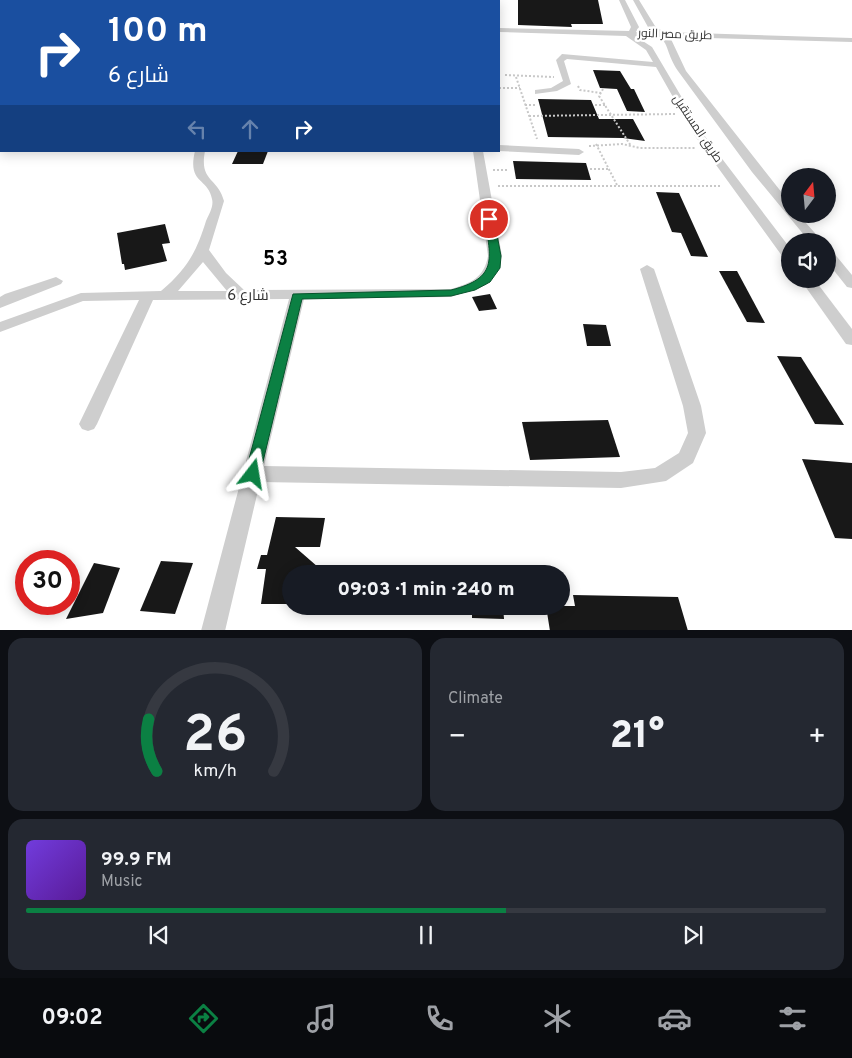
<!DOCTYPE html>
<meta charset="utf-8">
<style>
:root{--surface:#171b24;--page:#242831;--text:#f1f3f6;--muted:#9ea1a6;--line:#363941;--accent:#0b8043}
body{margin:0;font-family:Overpass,Cairo,sans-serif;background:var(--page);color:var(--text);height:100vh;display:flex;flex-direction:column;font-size:19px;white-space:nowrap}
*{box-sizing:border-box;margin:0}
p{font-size:16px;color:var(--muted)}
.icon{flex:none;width:28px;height:28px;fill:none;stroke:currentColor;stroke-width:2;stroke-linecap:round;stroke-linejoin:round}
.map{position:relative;height:630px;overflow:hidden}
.side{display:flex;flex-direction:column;gap:8px;padding:8px;background:#0d0f14;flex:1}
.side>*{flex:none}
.top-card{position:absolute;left:0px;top:0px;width:500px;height:152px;box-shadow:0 2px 12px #0003;background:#1a4fa0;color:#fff;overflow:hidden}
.needle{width:32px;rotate:16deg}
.tools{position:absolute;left:781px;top:168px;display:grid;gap:10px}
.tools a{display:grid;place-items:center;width:55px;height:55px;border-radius:50%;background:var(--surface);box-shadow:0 2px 12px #0003;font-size:25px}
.speed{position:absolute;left:15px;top:550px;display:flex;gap:10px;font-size:25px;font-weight:700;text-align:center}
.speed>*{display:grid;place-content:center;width:65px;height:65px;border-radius:50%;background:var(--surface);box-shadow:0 2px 12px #0003;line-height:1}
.speed .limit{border:8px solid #d22;background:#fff;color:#111}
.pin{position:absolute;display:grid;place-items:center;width:42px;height:42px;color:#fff;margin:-21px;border:2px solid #fff;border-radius:50%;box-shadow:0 1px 5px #0007}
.me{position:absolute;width:55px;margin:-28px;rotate:14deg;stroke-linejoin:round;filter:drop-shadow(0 0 4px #0008)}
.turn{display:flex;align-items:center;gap:18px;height:105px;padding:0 25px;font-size:22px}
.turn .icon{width:65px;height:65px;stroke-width:2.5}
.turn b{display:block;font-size:35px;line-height:42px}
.lanes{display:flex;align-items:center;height:48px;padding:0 25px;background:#0003;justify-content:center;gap:25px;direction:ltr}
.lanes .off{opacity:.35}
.big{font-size:38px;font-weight:800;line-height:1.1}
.side .card{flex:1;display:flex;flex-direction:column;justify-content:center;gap:8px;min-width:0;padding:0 18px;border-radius:15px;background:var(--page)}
.side .dial{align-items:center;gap:0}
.dial svg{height:130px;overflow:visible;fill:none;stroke:var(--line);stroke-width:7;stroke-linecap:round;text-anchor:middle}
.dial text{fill:var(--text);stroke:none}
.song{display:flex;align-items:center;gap:15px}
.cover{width:60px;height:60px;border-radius:8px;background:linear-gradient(135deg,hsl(260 70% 55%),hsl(270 70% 35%))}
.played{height:5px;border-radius:2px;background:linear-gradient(90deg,var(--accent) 60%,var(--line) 60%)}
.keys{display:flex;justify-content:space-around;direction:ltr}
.heat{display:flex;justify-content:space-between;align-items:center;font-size:28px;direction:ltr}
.side .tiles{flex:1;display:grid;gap:8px;grid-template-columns:1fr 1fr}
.card:last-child{grid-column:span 2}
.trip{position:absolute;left:282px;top:565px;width:288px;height:50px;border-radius:25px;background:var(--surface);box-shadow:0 2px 12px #0003;font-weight:800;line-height:50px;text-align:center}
.tabs{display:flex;height:80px;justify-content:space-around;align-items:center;background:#090b0e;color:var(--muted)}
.tabs .icon{width:35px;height:35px}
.tabs .selected{color:var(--accent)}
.tabs b{font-size:22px;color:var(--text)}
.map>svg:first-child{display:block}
.building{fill:#181818}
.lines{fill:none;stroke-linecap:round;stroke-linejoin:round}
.path{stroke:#c8c8c8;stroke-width:2;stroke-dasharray:2 2;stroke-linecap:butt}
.minor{fill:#cecece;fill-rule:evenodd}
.route{fill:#0b8043;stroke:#07532c}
.labels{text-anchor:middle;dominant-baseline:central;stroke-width:5;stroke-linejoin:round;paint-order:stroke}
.far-street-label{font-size:12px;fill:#313131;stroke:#fff}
.street-label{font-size:15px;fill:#313131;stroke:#fff}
.district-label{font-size:20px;font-weight:bold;letter-spacing:1px;fill:#000;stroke:#fff}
</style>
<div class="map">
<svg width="852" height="631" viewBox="0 0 852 631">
<rect width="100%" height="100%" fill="#fff"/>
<g class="building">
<polygon points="518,0 598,0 603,24 571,24 572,27 518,25"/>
<polygon points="593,70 620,71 631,89 634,89 645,112 627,111 617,89 600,88"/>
<polygon points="538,99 591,100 599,119 633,119 645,141 623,138 548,137"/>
<polygon points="238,151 268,151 263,164 232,164"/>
<polygon points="513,161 586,163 591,180 516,179"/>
<polygon points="656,192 679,193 708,257 691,256 681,233 672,232"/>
<polygon points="165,224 170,243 162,244 167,261 125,270 124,264 122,264 117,233"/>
<polygon points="719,271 737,271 765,323 747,322"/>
<polygon points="490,294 497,309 479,311 472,297"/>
<polygon points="583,324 606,325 611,346 587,346"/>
<polygon points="777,356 801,357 844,425 815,424"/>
<polygon points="608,420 620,457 530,460 522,422"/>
<polygon points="802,459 852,463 852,539 835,538"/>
<polygon points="276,517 325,518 320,547 295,547 326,574 291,574 291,604 261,604 266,569 257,569 261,555 267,555"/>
<polygon points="161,561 193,563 175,614 140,611"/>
<polygon points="94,563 120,568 103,613 66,619"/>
<polygon points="573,595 678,597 688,631 550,631 546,606 575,606"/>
<polygon points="472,606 503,606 504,619 472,618"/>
</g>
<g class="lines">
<g class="path">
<polyline points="505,75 554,77"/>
<polyline points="516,77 537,139"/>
<polyline points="578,86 580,90 601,93"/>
<polyline points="499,88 520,88"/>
<polyline points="603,89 599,96 631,146"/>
<polyline points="525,105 536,105"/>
<polyline points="595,105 605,105"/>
<polyline points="529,116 675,114"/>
<polyline points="596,144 617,185"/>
<polyline points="589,146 622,144 640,148 695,148"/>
<polyline points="590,169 608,169"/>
<polyline points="493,170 509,170"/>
<polyline points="498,186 722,186"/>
</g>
<g class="minor">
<polygon points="196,0 221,0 222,1 197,1"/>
<polygon points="364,0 388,0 389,1 365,1"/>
<path d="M619 0H625L639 27 636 32H654L648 27 633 0H639L655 26 664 32 852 38V42L670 37 686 71 790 203V214H798L822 241H809L752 172 678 71C659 41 676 37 635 36L652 47 704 135 790 248V261L785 260 695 136 656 67 567 59 564 61 571 84 557 91 535 94V90L551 88 563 81 556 60 562 54 653 62 646 50 626 36 499 32V28L629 31 631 27Z"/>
<rect x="0" y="25" width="1" height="4"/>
<rect x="0" y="80" width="1" height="6"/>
<rect x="0" y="119" width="1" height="6"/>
<polygon points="499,145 579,149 584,152 579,155 499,151"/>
<path d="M195 151H205C199 182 218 177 224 201L209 250 226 273 244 290 451 289C471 283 484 278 488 256L473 151H483L502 256 497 272 486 285 451 297 304 299 264 466 621 472 655 468 679 453 688 433 683 406 640 269 647 265 654 269 701 406 706 433 693 463 666 481 621 488 260 482 225 631H201L289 299 153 300 97 424 94 429 88 431 82 429 79 424 139 300 83 301 0 332V322L81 293 161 291C187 269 196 253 206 221 209 214 214 206 212 199 208 177 187 184 195 151ZM203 262 227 291H178Z"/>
<polygon points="828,251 833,252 852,275 852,288 847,287 828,263"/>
<polygon points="56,277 63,281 61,284 0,308 0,297 5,294"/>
<polygon points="800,279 814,279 852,329 852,345 846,344"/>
</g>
</g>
<path class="route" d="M489 216 494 219 501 256 500 268 490 282 475 290 451 296 302 299 260 474 258 478H247L245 474 293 294 451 290C498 278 491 260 485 219Z"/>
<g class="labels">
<g class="far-street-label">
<text transform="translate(675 35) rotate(2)">طريق مصر النور</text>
<text transform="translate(697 129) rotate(56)">طريق المستقبل</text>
</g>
<g class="street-label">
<text x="248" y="296">شارع 6</text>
</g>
<g class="district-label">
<text x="276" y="260">53</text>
</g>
</g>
</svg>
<div class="tools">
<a><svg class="needle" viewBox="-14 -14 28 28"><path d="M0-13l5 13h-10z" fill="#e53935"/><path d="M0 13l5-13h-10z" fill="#9ea1a6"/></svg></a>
<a><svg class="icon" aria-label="sound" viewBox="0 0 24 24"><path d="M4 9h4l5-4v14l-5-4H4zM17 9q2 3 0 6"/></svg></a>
</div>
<div class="speed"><div class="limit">30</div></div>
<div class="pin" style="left:489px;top:219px;background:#d93025"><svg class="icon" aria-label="arrive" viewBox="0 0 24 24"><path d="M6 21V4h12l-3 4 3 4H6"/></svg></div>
<svg class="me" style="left:253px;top:474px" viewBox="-20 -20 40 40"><path d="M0-17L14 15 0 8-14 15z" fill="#0b8043" stroke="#fff" stroke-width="4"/></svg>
<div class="trip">09:03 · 1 min · 240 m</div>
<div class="top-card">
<div class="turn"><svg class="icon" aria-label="right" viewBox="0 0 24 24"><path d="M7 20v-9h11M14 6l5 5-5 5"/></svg><div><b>100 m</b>شارع 6</div></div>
<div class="lanes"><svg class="icon off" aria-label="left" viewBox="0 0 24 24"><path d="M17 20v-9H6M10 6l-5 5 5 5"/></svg><svg class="icon off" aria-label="ahead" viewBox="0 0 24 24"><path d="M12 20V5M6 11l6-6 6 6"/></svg><svg class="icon" aria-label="right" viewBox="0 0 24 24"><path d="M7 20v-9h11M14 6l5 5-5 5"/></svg></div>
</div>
</div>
<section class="side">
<div class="tiles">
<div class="card dial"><svg viewBox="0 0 100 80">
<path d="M14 69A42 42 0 1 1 86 69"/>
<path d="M14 69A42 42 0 0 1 9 37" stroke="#0b8043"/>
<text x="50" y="56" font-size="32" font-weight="700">26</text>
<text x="50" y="72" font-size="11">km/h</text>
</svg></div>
<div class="card"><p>Climate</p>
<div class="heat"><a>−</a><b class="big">21°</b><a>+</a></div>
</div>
<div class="card">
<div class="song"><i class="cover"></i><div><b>99.9 FM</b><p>Music</p></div></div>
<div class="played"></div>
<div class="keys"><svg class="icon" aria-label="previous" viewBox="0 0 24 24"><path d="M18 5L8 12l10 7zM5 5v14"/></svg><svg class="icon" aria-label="pause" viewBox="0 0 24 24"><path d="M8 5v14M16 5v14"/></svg><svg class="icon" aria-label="next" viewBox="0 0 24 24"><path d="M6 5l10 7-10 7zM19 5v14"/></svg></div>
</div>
</div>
</section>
<nav class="tabs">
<b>09:02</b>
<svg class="icon selected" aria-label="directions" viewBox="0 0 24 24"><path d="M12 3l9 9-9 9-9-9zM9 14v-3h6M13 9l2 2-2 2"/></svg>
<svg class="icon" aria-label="music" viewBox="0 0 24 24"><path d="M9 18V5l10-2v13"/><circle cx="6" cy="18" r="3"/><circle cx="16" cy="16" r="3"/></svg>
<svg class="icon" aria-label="phone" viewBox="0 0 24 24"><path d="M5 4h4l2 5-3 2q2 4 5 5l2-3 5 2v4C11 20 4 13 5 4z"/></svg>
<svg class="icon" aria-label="climate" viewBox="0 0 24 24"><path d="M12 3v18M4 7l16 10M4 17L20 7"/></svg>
<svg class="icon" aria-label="car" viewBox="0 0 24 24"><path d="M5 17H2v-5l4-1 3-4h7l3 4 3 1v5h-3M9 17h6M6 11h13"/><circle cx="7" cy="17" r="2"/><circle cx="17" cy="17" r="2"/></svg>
<svg class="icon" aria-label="filters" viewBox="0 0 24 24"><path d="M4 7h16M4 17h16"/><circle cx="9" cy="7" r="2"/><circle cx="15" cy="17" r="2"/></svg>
</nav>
